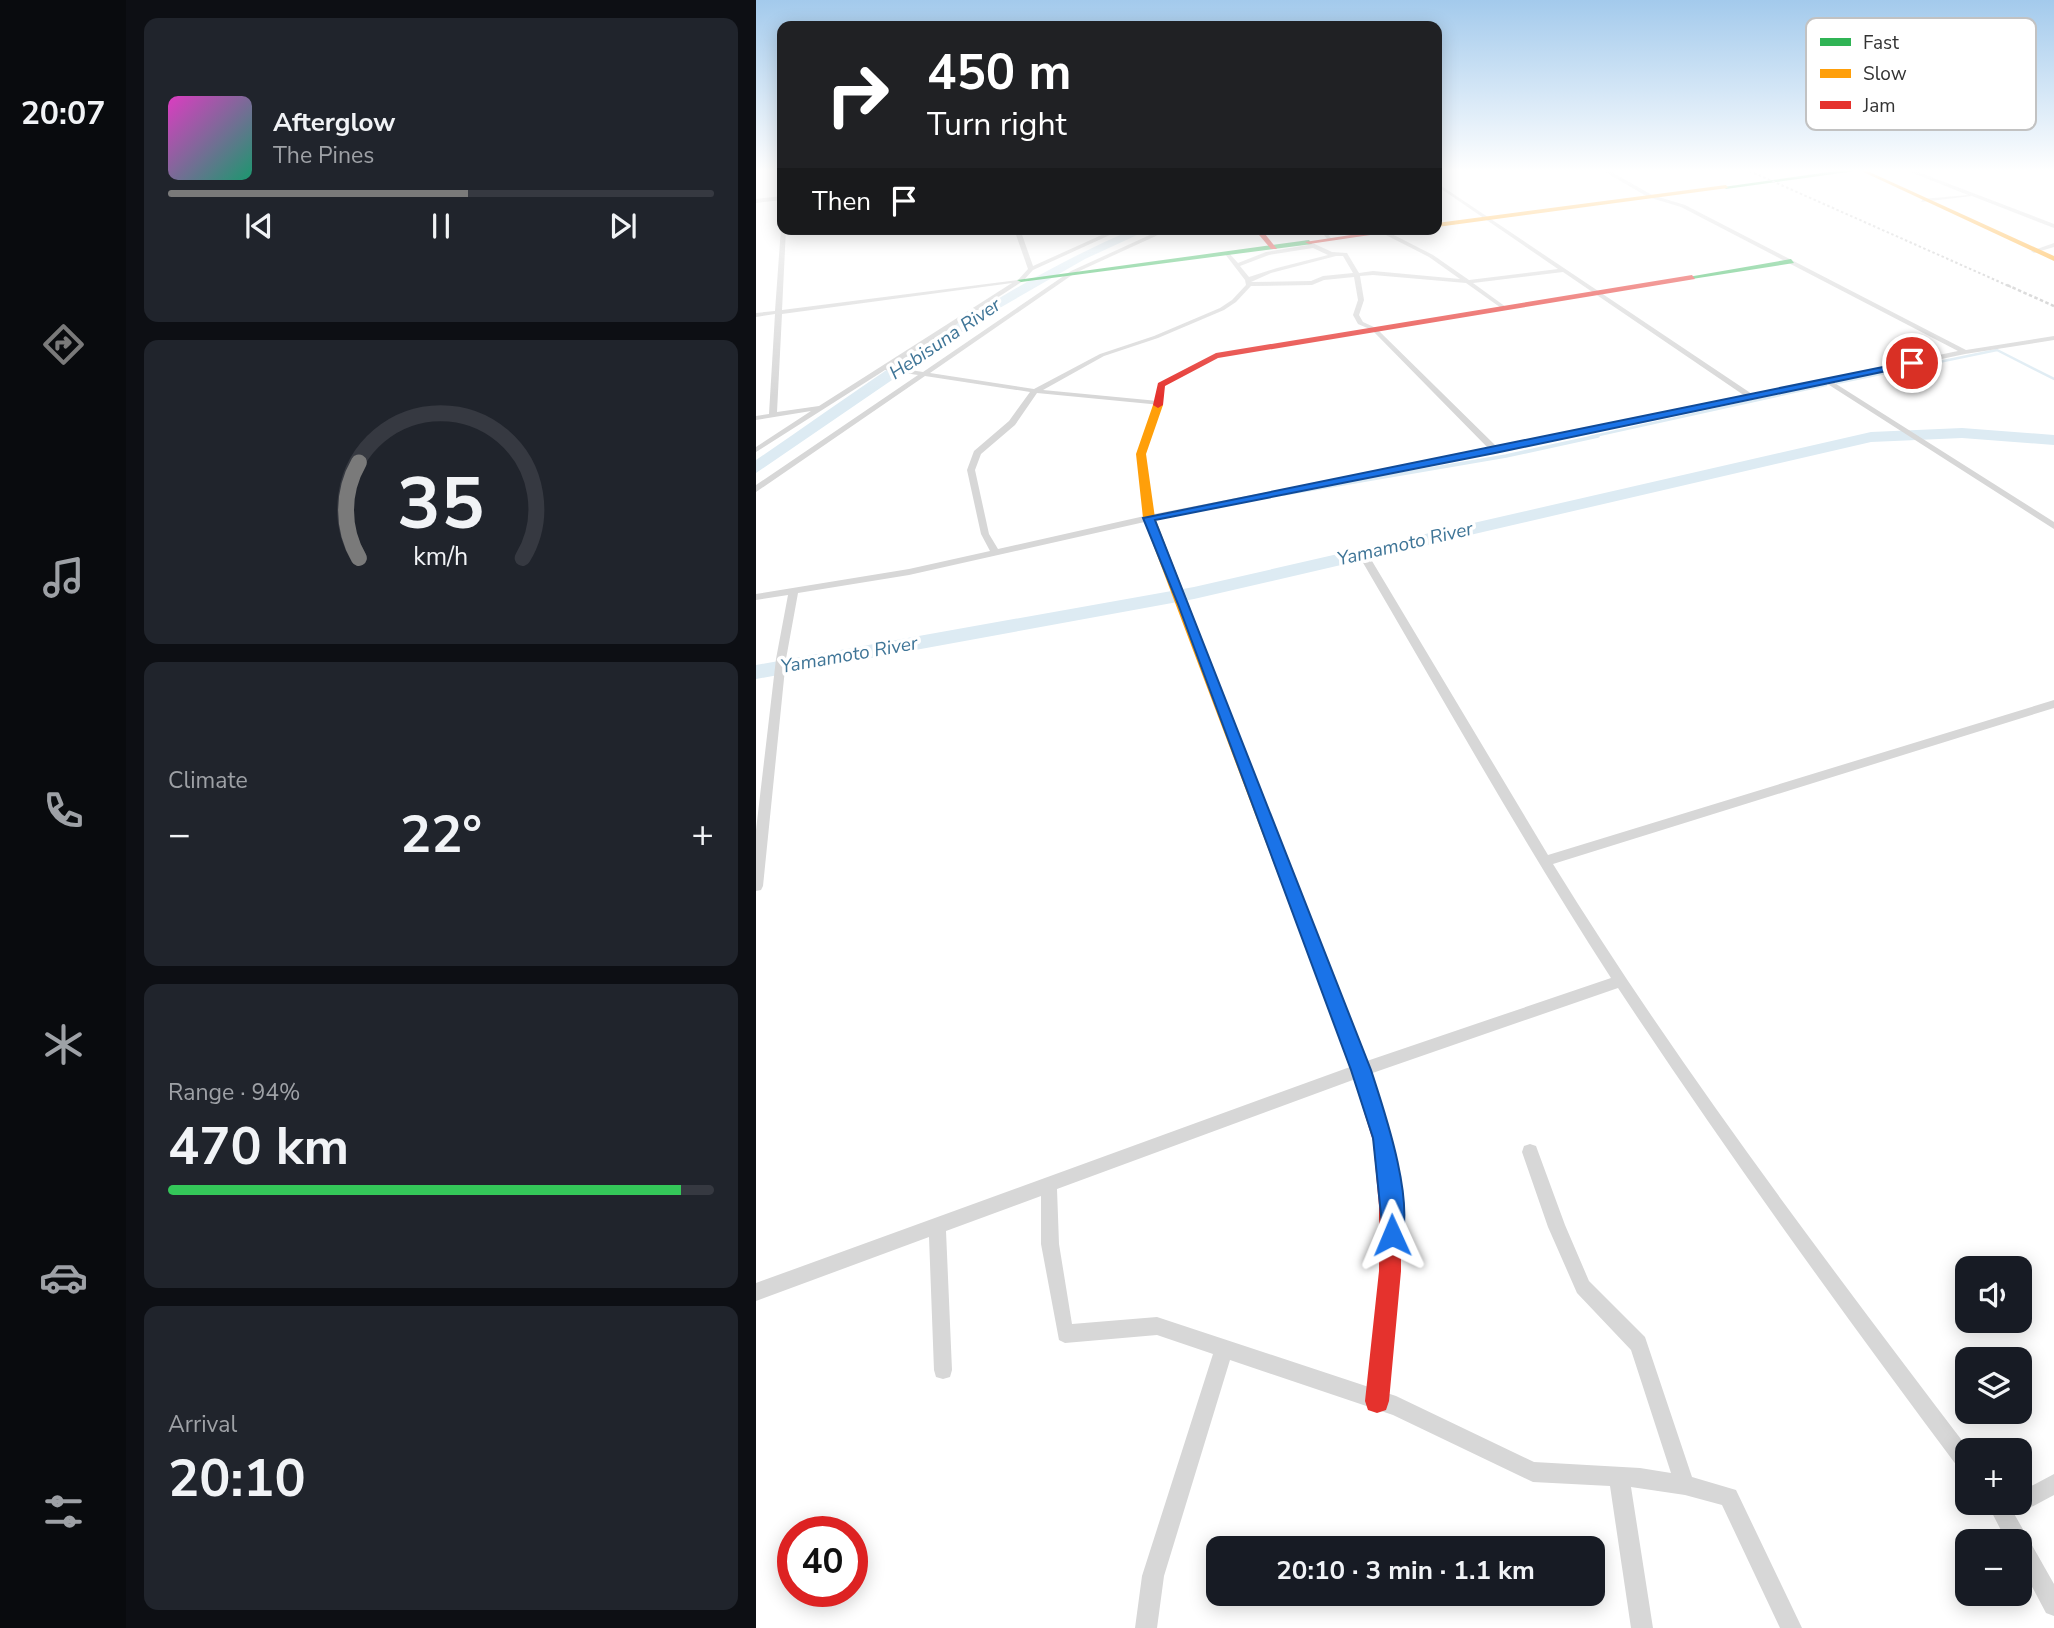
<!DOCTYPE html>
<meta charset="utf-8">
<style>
:root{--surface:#171b24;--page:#20242c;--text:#f1f3f6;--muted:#9ea1a6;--line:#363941;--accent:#7a7a7a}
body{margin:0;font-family:"Nunito Sans",sans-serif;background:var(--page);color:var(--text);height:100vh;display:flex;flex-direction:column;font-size:26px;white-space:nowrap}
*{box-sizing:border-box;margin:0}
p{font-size:23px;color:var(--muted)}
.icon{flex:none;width:38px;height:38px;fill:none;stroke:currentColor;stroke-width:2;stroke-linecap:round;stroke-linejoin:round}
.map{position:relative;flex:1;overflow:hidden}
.sheet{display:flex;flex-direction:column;gap:18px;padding:18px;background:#0d0f14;width:630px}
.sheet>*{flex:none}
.guide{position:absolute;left:21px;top:21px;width:665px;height:214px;border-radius:14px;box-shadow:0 4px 18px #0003;background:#202124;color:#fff;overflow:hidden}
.fabs{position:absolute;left:1199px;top:1256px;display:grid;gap:14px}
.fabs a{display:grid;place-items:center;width:77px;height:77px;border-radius:14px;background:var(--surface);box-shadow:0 4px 18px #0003;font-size:35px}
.speed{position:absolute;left:21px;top:1516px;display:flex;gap:14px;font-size:35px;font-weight:700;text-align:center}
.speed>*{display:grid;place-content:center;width:91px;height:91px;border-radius:50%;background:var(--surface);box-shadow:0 4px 18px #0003;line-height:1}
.speed .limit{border:10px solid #d22;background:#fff;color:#111}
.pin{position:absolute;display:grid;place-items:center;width:60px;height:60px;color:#fff;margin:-30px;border:4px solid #fff;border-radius:50%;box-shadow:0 2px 7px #0007}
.me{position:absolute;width:77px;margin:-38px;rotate:359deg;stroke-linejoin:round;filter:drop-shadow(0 0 5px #0008)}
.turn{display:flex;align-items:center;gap:24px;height:147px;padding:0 35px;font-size:32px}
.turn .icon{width:91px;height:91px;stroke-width:2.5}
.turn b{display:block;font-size:49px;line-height:60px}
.then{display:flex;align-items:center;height:66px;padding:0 35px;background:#0003;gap:14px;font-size:26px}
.big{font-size:52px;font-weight:700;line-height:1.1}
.sheet .widget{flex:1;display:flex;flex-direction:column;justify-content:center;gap:10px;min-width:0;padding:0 24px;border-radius:14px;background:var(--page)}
.sheet .dial{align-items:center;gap:0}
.dial svg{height:182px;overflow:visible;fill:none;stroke:var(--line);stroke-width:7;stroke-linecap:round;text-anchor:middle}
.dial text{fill:var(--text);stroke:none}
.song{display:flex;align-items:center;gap:21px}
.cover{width:84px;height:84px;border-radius:10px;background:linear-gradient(135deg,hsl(310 70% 55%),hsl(160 70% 35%))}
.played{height:7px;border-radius:4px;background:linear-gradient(90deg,var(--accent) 55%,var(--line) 55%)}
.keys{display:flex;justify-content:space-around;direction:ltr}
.heat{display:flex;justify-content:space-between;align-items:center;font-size:38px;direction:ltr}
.charge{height:10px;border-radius:5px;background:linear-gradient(90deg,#34c759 94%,var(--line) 0)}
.trip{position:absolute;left:450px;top:1536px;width:399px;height:70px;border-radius:14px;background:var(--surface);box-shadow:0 4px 18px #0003;font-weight:700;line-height:70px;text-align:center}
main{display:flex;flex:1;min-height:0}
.tabs{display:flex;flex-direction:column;width:126px;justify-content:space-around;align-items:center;background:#090b0e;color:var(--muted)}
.tabs .icon{width:49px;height:49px}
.tabs .on{color:var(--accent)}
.tabs b{font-size:32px;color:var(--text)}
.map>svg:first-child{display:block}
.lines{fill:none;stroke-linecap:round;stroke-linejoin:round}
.stream-far1{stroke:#ddebf3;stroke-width:2.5}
.stream{stroke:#ddebf3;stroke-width:3.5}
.river{fill:#ddebf3;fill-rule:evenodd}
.street{fill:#d7d7d7;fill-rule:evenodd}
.fast{fill:#30b455;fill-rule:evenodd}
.slow{fill:#ff9f0a;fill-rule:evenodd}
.jam{fill:#e5322d;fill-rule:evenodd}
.rail-far1{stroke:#bebebe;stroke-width:2;stroke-dasharray:2.5 2.5;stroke-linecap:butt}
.rail{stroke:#bebebe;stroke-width:2.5;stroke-dasharray:3.5 2.5;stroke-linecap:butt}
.route{fill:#1a73e8;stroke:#114b97;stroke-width:2}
.labels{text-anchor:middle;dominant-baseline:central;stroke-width:7;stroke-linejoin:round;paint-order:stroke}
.far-water-label{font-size:19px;font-style:italic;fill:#3f7597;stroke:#fff}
.key{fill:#fff;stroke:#c2c2c2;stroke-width:2}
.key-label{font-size:19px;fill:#333}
</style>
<main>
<nav class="tabs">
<b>20:07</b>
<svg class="icon on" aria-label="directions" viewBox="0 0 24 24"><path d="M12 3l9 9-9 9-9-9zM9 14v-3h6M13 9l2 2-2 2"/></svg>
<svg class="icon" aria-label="music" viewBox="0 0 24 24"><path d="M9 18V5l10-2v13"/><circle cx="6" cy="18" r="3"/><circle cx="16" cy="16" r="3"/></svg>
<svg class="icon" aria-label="phone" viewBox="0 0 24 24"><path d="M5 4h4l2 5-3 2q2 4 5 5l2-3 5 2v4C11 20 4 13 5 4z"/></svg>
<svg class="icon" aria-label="climate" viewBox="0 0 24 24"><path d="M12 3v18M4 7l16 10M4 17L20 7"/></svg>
<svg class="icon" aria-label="car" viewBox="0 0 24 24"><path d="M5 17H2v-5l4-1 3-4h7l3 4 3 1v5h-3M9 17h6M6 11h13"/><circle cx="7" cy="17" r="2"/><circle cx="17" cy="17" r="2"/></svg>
<svg class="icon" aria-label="filters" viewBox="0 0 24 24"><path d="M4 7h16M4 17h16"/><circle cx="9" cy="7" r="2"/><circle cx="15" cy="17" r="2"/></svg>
</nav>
<section class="sheet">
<div class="widget">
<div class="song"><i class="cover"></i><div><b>Afterglow</b><p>The Pines</p></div></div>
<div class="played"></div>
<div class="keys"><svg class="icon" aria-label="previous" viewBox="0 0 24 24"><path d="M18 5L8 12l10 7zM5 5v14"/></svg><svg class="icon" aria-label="pause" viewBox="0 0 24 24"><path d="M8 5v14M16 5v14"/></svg><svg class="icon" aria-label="next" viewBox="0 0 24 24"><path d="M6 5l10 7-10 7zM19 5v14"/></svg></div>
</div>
<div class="widget dial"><svg viewBox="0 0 100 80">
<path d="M14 69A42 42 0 1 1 86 69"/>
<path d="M14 69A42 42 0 0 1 14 27" stroke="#7a7a7a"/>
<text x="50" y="56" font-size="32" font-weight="700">35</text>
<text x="50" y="72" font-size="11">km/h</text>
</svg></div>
<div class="widget"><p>Climate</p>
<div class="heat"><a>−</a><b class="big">22°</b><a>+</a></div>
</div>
<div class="widget"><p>Range · 94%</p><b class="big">470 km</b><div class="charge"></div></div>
<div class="widget"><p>Arrival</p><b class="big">20:10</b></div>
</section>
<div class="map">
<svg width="1298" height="1628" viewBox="0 0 1298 1628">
<rect width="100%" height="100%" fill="#fff"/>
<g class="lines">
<g class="stream-far1">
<polyline points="1081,383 1241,350 1298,379"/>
<polyline points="834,437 1070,385"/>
</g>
<polyline class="stream" points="528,494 750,456 842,436"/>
<g class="river">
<path d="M378 229H394L329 259 228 317 0 473V460C122 377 241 287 378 229Z"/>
<polygon points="1206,428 1298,435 1298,445 1206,438 1115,442 438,599 0,679 0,665 438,587 1115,432"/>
</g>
<g class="street">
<path d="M844 169H850L896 195 929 205 1210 350 1298 336V340L1209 354 1077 382 1298 522V529L1070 383 739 452 393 521 153 575 42 593 30 659 7 886 5 890 0 891V830L20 659 32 595 0 600V594L153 569 234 551 225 534 211 470 218 451 253 421 274 392 169 376 0 492V485L162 375 129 370 0 452V447L55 411 0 420V416L13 414 19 314 0 317V313L19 311 25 228 30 229 26 310 262 280 272 269 258 229H264L277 266 359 229H367L277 270 267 281 135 367 167 372 315 271 407 229H415L319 273 174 373 278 389 344 354 398 336 464 308 476 300 490 285 489 280 469 254 472 252 482 263 510 252 552 245 547 242 550 240 576 252 591 253 603 273 617 271 704 279 673 257 626 233 628 230 677 255 713 280 802 269 681 186V183L996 394 1202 351 925 207 892 197ZM557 248 572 255 521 268 493 277 484 266 513 255ZM580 256H587L597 273 567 276 555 281 495 282 515 273ZM807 272 989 396 741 447 620 328 607 322 603 315 608 300 604 276 617 275 710 283 748 310 750 307 717 283ZM598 277 602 300 597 315 602 324 616 330 733 449 393 515 242 549 233 534 219 470 225 454 259 425 281 393 405 405 406 403 402 401 287 390 348 356 402 338 468 310 480 302 495 286 556 285 568 280ZM256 283 63 406 21 412 26 314Z"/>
<polygon points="1147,169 1154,169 1298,224 1298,228 1216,196 1165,202 1167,199 1212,195"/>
<polygon points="26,196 26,200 0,203 0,199"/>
<polygon points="563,229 569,229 576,240 572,240"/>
<polygon points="1298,243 1298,247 1278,253 1275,251"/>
<path d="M611 558 616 561 792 855 1298 700V708L797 864C923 1068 1069 1260 1214 1451H1211V1473L1204 1470C1086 1312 971 1153 862 988L605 1077 301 1189 303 1244 316 1324 401 1317 640 1396 778 1462 884 1468 915 1473 875 1350 821 1293 792 1227 766 1152 768 1146 774 1144 780 1146 809 1225 833 1281 889 1337 936 1477 980 1490 1046 1628H1024L966 1505 929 1495 875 1487 897 1628H875L854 1486 777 1482 637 1415 474 1360 408 1576 401 1628H379L386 1576 457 1354 401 1335 309 1343 303 1340 285 1244V1196L190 1231 196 1370 194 1377 187 1379 180 1377 178 1370 173 1237 0 1301V1283L605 1063 855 978C767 842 688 701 606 561Z"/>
<polygon points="1298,1474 1298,1495 1264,1513 1257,1510 1254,1503 1264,1503 1264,1492"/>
<polygon points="1231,1503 1252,1503 1298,1584 1298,1616 1290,1613 1264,1564 1264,1542 1251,1542"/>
</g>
<g class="fast">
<polygon points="1094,169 1114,169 970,189 967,187"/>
<polygon points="553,240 556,244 265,282 261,280"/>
<polygon points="1035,259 1038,263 936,279 932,277"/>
</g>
<g class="slow">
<polygon points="1101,169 1107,169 1298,256 1298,261"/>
<polygon points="970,185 972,188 681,227 681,223"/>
<polygon points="402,402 407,405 390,454 399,518 546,896 544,901 538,903 532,901 530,896 387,518 380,454 397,405"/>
</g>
<g class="jam">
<polygon points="498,229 505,229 521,249 515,249"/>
<polygon points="634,229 655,229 553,244 549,242"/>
<polygon points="936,275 939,279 462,358 409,386 407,405 402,408 397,405 402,383 460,353"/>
<polygon points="538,889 544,891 546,896 615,1070 637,1141 645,1206 645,1271 633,1401 630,1410 621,1413 612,1410 609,1401 623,1271 623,1206 617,1141 595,1070 530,896 532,891"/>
</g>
<polyline class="rail-far1" points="989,169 1255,287"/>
<polyline class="rail" points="1251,285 1298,306"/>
</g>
<linearGradient id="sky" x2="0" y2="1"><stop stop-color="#a3caec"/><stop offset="0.43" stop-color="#fff"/><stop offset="1" stop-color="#fff" stop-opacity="0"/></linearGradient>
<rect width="1298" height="397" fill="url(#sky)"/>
<path class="route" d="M1156 361 1159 365 739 453 399 520 615 1070C628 1110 660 1203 644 1243L636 1247 628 1243 617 1138 595 1070 422 604 387 518Z"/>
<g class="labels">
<g class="far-water-label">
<text transform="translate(189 339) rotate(-34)">Hebisuna River</text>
<text transform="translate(649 544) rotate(-13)">Yamamoto River</text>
<text transform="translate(93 655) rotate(-10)">Yamamoto River</text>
</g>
</g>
<rect x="1050" y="18" width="230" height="112" rx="10" class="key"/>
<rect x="1064" y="38" width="31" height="8" fill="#30b455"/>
<rect x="1064" y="69" width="31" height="9" fill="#ff9f0a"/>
<rect x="1064" y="101" width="31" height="8" fill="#e5322d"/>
<g class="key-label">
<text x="1107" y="49">Fast</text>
<text x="1107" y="80">Slow</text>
<text x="1107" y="112">Jam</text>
</g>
</svg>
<div class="fabs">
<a><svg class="icon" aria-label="sound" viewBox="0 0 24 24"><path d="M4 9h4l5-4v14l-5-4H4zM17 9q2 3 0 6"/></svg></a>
<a><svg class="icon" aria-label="layers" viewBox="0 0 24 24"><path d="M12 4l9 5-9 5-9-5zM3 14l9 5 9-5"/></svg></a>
<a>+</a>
<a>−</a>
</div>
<div class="speed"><div class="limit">40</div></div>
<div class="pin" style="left:1156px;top:363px;background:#d93025"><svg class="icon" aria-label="arrive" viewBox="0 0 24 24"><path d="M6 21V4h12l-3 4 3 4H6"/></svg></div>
<svg class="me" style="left:636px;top:1235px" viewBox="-20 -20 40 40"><path d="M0-17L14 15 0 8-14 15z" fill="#1a73e8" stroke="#fff" stroke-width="4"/></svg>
<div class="trip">20:10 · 3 min · 1.1 km</div>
<div class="guide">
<div class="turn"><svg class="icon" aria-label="right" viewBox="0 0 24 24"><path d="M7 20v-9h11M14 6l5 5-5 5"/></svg><div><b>450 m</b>Turn right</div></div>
<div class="then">Then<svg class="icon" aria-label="arrive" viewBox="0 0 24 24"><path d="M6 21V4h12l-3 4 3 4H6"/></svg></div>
</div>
</div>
</main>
